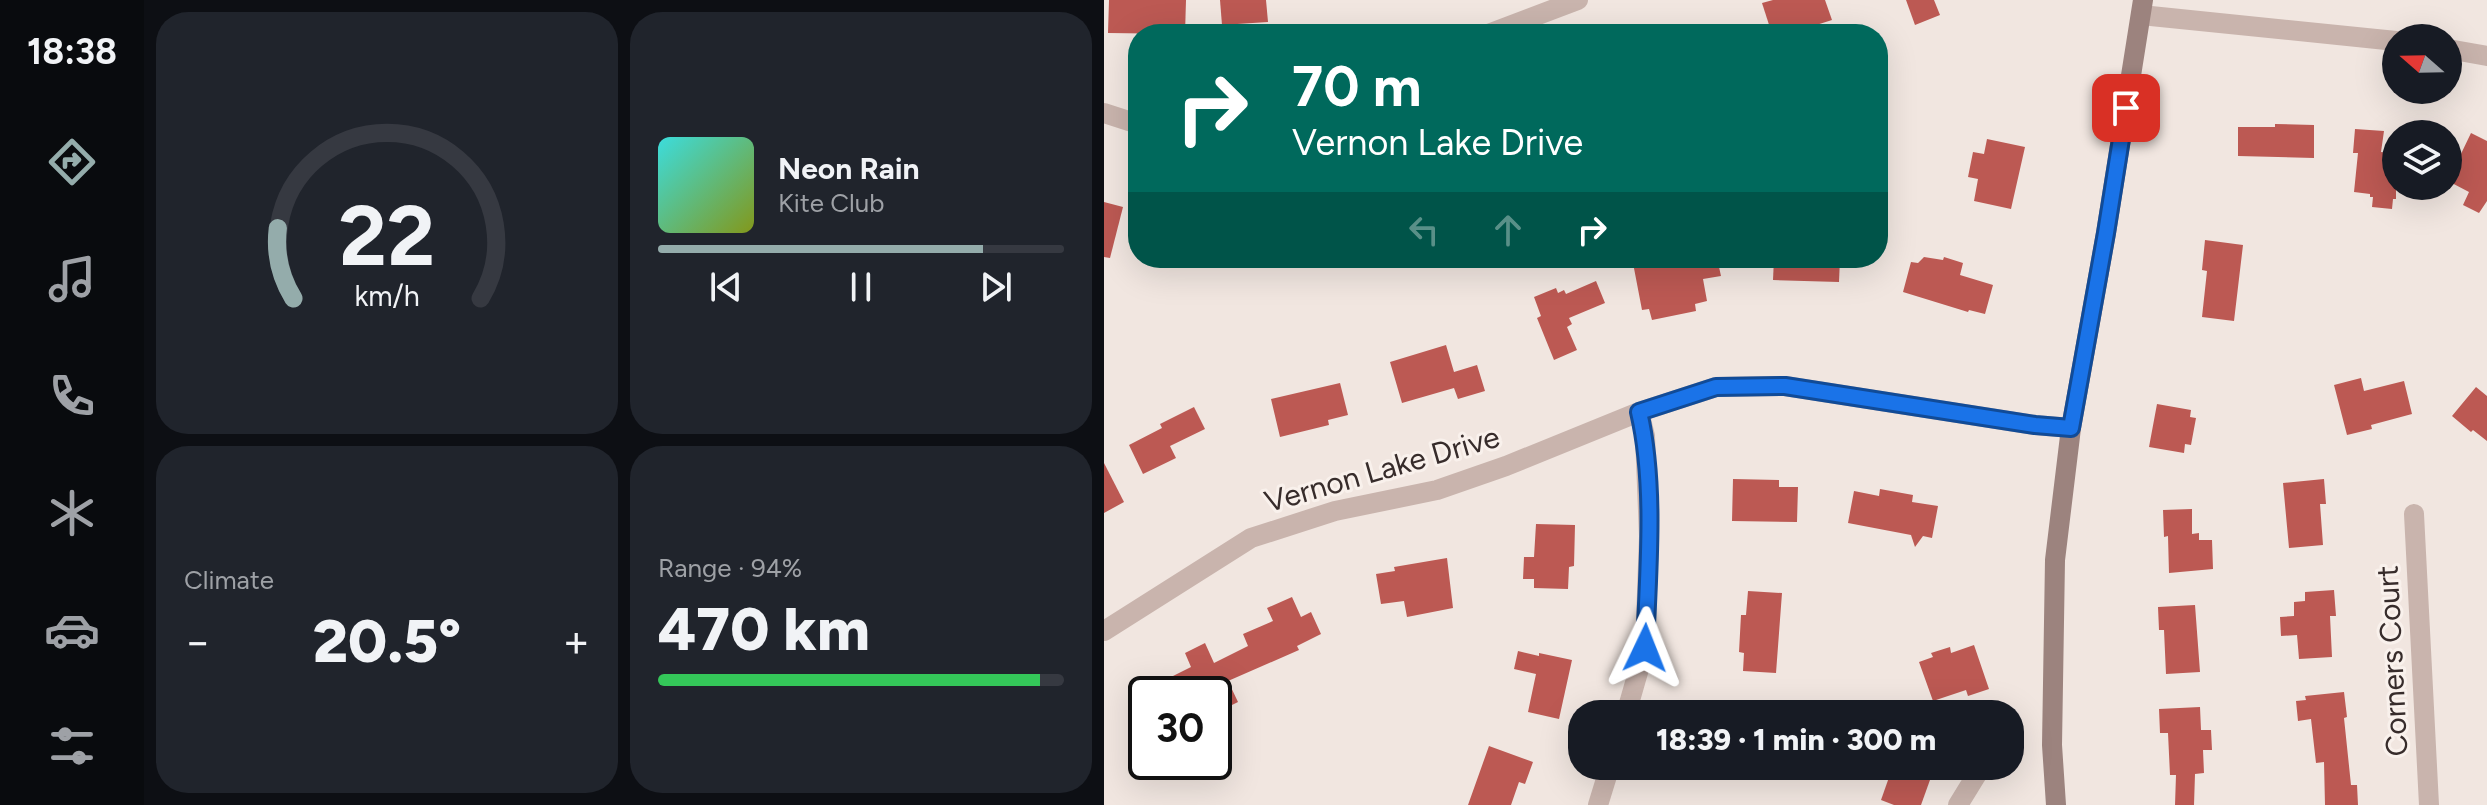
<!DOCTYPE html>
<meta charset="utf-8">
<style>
:root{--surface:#171b24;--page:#20242c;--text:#f1f3f6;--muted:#9ea1a6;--line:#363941;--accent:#94acab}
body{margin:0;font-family:Figtree,sans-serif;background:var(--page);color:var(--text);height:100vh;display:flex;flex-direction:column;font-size:30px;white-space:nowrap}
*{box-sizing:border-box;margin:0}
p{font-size:26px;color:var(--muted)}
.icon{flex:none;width:44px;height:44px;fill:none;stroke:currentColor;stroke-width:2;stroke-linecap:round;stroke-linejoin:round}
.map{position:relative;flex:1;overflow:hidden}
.panel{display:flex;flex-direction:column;gap:12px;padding:12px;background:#0d0f14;width:960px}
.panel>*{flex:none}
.top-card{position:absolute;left:24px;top:24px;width:760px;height:244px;border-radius:32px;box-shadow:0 8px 32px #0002;background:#00695c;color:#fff;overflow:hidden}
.needle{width:52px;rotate:290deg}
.buttons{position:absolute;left:1278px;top:24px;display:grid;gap:16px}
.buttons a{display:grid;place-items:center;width:80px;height:80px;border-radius:50%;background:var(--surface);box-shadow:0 8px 32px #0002;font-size:40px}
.speed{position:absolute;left:24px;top:676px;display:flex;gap:16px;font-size:40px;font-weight:700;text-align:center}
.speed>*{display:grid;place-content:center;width:104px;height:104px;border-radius:50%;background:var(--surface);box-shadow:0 8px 32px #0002;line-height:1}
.speed .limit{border:4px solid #111;border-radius:12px;background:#fff;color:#111}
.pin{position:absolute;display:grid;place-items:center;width:68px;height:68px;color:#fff;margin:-34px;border-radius:16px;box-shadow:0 4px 12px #0006}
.me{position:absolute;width:88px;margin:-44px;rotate:2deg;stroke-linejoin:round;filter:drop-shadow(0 0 6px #0008)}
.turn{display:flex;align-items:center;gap:28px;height:168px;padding:0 32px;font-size:36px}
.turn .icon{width:104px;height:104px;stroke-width:2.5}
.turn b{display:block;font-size:56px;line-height:68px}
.lanes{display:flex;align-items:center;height:76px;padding:0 32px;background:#0003;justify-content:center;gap:40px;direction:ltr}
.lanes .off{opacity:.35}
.big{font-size:60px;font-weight:800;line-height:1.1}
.panel .widget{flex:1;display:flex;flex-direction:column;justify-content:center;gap:12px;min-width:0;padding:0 28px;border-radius:32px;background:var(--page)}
.panel .dial{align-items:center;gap:0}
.dial svg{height:208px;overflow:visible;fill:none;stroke:var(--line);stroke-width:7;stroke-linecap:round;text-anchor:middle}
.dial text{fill:var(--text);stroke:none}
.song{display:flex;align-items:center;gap:24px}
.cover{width:96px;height:96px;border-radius:12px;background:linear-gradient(135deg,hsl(180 70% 55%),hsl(70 70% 35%))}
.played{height:8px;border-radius:4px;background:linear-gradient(90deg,var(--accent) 80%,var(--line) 80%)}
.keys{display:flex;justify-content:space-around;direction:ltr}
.heat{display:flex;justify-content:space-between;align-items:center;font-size:44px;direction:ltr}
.charge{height:12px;border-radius:6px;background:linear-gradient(90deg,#34c759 94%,var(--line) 0)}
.panel .tiles{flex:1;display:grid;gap:12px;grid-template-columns:repeat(2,1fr)}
.trip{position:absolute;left:464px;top:700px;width:456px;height:80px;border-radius:32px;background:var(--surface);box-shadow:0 8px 32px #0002;font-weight:800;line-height:80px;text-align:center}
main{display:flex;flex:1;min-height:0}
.tab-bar{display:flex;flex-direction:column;width:144px;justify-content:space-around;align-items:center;background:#090b0e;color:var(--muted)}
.tab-bar .icon{width:56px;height:56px}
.tab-bar .current{color:var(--accent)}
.tab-bar b{font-size:36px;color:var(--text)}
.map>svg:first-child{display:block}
.building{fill:#bc5953}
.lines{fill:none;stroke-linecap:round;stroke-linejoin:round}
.street{stroke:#c9b4ad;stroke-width:20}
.secondary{stroke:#9c837e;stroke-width:20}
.route-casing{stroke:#114b97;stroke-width:20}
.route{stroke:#1a73e8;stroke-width:14}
.labels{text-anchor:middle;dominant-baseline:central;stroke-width:6;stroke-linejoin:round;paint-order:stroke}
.street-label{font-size:30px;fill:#372c2b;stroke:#f9f1ec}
</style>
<main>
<nav class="tab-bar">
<b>18:38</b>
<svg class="icon current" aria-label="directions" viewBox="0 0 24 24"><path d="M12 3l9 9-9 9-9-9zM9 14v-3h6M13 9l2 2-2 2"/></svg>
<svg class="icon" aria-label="music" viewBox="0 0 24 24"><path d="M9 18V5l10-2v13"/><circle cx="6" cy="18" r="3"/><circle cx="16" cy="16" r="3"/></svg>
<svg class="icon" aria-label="phone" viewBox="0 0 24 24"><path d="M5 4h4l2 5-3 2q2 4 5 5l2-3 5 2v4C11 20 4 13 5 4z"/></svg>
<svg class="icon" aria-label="climate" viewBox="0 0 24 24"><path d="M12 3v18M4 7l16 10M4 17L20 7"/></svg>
<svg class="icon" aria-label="car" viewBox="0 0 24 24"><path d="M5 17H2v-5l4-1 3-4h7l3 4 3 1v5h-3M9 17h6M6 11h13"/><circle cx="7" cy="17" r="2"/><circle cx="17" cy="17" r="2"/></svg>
<svg class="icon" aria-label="filters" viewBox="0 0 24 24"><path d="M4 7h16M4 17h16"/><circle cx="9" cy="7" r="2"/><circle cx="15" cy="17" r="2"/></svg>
</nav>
<section class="panel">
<div class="tiles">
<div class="widget dial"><svg viewBox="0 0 100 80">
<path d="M14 69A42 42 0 1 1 86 69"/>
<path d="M14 69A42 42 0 0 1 8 42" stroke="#94acab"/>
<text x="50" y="56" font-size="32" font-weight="700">22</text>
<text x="50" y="72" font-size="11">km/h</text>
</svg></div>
<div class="widget">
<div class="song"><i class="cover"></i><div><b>Neon Rain</b><p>Kite Club</p></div></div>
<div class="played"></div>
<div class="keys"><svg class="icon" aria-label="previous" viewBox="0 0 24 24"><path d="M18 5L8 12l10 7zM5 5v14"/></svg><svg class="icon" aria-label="pause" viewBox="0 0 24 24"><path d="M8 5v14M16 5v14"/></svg><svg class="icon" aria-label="next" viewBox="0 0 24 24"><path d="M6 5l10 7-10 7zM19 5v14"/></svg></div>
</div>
<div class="widget"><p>Climate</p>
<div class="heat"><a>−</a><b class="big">20.5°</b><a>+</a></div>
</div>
<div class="widget"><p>Range · 94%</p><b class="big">470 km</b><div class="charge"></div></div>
</div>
</section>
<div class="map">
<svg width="1383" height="805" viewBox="0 0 1383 805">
<rect width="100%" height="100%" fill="#f1e6e0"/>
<g class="building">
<polygon points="5,0 82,0 81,34 4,33"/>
<polygon points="116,0 162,0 164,22 118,25"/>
<polygon points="669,0 721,0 728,20 684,34 668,34 658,3"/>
<polygon points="802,0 830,0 836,15 811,25"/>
<polygon points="1171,124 1210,125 1210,158 1134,156 1134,127 1171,127"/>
<polygon points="1251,129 1280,131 1277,152 1292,154 1292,199 1289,199 1288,209 1268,207 1269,197 1266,197 1266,194 1250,192 1254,153 1249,153"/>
<polygon points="1367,133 1383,141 1383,201 1375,213 1359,205 1365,192 1344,181"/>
<polygon points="883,139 921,147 907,209 870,201 874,179 864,177 869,152 880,154"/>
<polygon points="0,202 19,207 6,258 0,257"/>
<polygon points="1101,240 1139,245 1130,321 1098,317 1103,271 1098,270"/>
<polygon points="820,257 839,260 840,257 859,263 856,275 889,285 881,314 865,310 864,312 799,292 807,262 814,263"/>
<polygon points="545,258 613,258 617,276 599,279 603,301 591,304 592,311 548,320 545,309 538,310 529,263 545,260"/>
<polygon points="670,258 736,258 735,282 669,280"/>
<polygon points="492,281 501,303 465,318 468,324 463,327 473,350 450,360 433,318 437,316 430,297 452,288 454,293 460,290 462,294"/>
<polygon points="342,345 350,372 373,365 381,391 354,399 350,388 298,403 286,362"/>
<polygon points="1257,378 1260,391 1300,381 1308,414 1267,425 1268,429 1243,435 1230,385"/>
<polygon points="236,383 244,415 224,420 225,425 176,437 167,399"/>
<polygon points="1372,387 1383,396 1383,441 1369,430 1367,432 1348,416"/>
<polygon points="1053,404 1087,410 1086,417 1092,418 1087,445 1081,444 1080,453 1045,447"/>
<polygon points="90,407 101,429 66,446 72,458 39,474 25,445 58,428 56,424"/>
<polygon points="0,463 20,502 0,513"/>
<polygon points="629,479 675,480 675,487 694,487 693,522 628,521"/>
<polygon points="1220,479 1222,504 1216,504 1219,545 1185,548 1179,483"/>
<polygon points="776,489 809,495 808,502 834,506 828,538 819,536 811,547 807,535 744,523 750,491 775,496"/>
<polygon points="1088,509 1088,534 1095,533 1095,540 1108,540 1109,569 1065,573 1064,536 1060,537 1059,510"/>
<polygon points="432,524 471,525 470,566 465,567 464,589 430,588 430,579 419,579 420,557 430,557"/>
<polygon points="343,558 349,608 303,617 300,601 277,604 272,574 291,571 290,567"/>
<polygon points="1230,590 1232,616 1226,616 1228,657 1195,659 1193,635 1177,636 1176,617 1190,616 1190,602 1201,601 1201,592"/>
<polygon points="644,591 678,593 672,673 639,671 640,653 635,652 637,615 642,615"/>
<polygon points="188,597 197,617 207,612 217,634 193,646 195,650 124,681 134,702 114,712 110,703 110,694 33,694 87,667 81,653 101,643 110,663 144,646 139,634 169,621 163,608"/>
<polygon points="1091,605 1096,672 1062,674 1060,630 1055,630 1054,607"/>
<polygon points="870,645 885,689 864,696 862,690 829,701 815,662 829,657 827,653 846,647 847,653"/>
<polygon points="414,651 435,656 435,653 468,660 455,719 424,712 432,674 410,669"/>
<polygon points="1240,692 1243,717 1240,718 1247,785 1253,785 1254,805 1221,805 1220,762 1212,763 1207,719 1194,721 1192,701 1202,700 1201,696"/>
<polygon points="1096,707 1097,730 1107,730 1108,750 1099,750 1100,773 1091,774 1090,805 1071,805 1072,775 1066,775 1064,733 1056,733 1055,709"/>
<polygon points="385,746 429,762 421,784 415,782 407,805 364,805"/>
<polygon points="789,766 831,766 817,805 790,805 777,800"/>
</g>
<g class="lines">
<g class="street">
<polyline points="1037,15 1292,41"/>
<polyline points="384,34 474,0"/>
<polyline points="1344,49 1383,56"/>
<polyline points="0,113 34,124"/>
<polyline points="1310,514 1325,805"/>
<polyline points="0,631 147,538 231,511 333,490 402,466 535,412 612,387 681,386 931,425 967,428"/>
<polyline points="522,714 541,648 545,536 541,436 535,412"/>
<polyline points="494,805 506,766"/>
<polyline points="854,805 878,766"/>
</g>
<polyline class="secondary" points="952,805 948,745 951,560 967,428 1002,233 1039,0"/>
</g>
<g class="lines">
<defs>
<path id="route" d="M541 648C544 572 552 485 535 412L612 387 681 386 931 425 967 428 1002 233 1022 108"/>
</defs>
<use href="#route" class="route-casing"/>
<use href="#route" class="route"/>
</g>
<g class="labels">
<g class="street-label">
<text transform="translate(278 469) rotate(-16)">Vernon Lake Drive</text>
<text transform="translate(1288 661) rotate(-93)">Corners Court</text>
</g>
</g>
</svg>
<div class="buttons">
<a><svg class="needle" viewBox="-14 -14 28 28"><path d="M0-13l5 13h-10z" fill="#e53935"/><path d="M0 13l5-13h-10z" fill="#9ea1a6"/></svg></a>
<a><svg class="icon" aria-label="layers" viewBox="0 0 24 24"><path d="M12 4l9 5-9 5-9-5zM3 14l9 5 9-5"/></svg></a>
</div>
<div class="speed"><div class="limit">30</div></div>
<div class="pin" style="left:1022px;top:108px;background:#d93025"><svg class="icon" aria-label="arrive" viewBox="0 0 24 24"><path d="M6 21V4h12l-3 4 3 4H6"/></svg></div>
<svg class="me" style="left:541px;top:648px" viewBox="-20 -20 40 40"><path d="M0-17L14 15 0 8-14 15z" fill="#1a73e8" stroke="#fff" stroke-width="4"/></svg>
<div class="trip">18:39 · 1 min · 300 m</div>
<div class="top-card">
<div class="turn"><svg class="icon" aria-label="right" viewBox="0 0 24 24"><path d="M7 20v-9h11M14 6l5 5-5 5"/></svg><div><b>70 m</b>Vernon Lake Drive</div></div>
<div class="lanes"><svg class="icon off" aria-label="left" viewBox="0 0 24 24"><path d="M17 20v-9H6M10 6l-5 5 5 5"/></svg><svg class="icon off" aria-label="ahead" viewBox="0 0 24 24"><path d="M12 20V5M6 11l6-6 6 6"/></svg><svg class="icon" aria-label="right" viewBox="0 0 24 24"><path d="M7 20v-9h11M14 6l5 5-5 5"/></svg></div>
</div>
</div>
</main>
